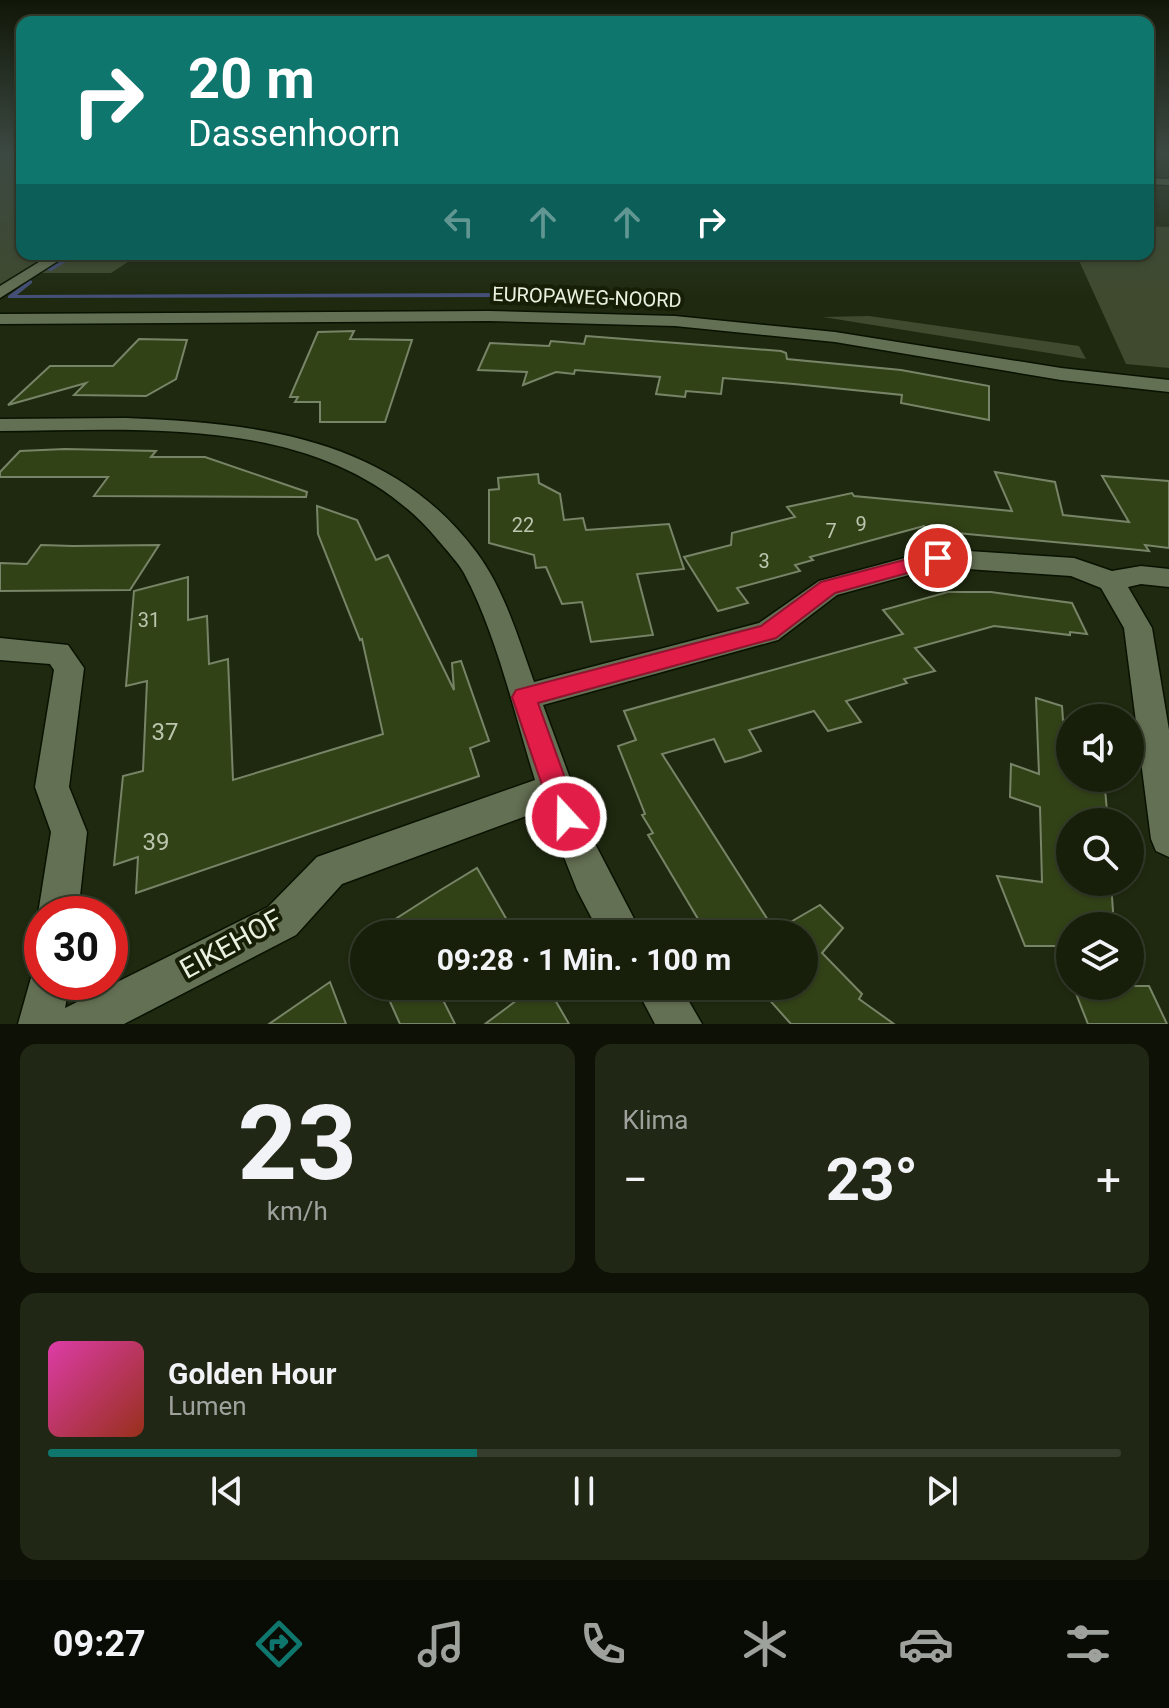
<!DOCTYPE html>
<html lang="de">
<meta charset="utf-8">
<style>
:root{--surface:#171f0b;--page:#202714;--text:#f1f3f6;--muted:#9ea29d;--line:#363d2c;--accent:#0f766e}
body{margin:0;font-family:Roboto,sans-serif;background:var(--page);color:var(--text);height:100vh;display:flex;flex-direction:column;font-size:30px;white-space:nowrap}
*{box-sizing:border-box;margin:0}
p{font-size:26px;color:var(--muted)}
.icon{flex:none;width:44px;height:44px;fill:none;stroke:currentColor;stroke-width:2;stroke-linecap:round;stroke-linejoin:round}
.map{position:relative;height:1024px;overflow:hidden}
.sheet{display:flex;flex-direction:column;gap:20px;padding:20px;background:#0d1106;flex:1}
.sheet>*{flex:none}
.hud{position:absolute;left:16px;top:16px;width:1138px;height:244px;border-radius:16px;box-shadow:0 2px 6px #0004,0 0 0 2px var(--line);background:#0f766e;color:#fff;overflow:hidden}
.tools{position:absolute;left:1056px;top:704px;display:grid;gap:16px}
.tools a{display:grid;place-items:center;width:88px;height:88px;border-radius:50%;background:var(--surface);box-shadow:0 2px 6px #0004,0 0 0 2px var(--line);font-size:40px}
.speed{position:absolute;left:24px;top:896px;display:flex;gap:16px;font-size:40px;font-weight:700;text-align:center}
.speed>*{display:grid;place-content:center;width:104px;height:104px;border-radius:50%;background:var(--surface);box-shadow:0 2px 6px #0004,0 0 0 2px var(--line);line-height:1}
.speed .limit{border:12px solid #d22;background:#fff;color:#111}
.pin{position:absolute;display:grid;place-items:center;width:68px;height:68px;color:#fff;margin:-34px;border:4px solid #fff;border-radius:50%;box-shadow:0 2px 8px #0007}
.me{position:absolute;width:88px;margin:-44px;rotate:339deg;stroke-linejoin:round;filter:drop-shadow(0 0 6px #0008)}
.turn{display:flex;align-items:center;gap:28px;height:168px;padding:0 40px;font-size:36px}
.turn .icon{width:104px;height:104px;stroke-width:2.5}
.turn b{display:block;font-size:56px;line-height:68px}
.lanes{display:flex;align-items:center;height:76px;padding:0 40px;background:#0003;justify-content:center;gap:40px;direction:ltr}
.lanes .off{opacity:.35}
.big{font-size:60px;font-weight:700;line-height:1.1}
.sheet .card{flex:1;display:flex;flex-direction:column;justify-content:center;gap:12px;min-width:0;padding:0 28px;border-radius:16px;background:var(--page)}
.sheet .dial{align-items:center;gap:0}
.dial b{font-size:104px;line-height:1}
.song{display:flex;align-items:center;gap:24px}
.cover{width:96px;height:96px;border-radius:12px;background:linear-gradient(135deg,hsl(320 70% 55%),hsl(10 70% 35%))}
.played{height:8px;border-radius:4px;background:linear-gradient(90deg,var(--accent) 40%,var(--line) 40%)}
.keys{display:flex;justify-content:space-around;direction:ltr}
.heat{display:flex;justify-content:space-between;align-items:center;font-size:44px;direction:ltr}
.sheet .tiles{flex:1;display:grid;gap:20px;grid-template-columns:1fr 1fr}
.card:last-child{grid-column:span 2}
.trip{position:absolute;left:350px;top:920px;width:468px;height:80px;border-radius:40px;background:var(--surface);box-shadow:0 2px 6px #0004,0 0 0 2px var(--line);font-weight:700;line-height:80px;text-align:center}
.tabs{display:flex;height:128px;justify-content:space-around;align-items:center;background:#090c04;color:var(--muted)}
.tabs .icon{width:56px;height:56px}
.tabs .on{color:var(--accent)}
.tabs b{font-size:36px;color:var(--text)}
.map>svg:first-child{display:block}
.green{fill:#3f4a2e}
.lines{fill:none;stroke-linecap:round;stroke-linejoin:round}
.stream{fill:#445078;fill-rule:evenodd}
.building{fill:#324217;stroke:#788467;stroke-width:2}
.minor-casing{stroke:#091100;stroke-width:3}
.minor{fill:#647053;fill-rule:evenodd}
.route{fill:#e11d48;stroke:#92132f;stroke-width:2}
.labels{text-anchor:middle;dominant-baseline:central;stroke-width:8;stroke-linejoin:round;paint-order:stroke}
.far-street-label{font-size:20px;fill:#eaf1e1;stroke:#161f06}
.number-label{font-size:20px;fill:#bcc5ae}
.near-number-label{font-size:24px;fill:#bcc5ae}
.near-street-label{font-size:28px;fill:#eaf1e1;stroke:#161f06}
</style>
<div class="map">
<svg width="1169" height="1024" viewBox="0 0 1169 1024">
<rect width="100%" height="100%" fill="#1f290f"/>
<g class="green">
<polygon points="0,153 22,153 22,254 52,254 0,285"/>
<polygon points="1148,226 1169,227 1169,368 1126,364 1076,254 1148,254"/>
<polygon points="68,254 140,254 111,273 37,273"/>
<polygon points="869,316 1079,346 1086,359 823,317"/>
</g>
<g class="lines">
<g class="stream">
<polygon points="72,254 79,254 51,271 46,270"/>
<polygon points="30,280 32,281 32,283 17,295 532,293 535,295 532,297 8,298 8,296"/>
</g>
</g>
<g class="building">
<polygon points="354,331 350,339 412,340 385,422 320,422 320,402 295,402 298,397 290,397 318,332"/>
<polygon points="586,336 781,351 786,353 787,359 901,370 989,386 989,420 901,403 902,395 794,384 723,378 721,394 686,391 685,397 656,394 660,377 575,370 574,374 556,372 523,385 527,372 478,370 490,343 549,346 551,341 584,344"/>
<polygon points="139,339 187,340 176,379 146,396 74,395 86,383 8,405 50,366 113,366"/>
<polygon points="65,449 156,451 151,457 205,457 307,492 306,497 94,496 108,477 0,477 0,472 20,451"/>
<polygon points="995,472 1055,482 1063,515 1129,522 1102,476 1169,481 1169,548 1145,545 1149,551 1108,547 925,530 924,526 810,557 813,560 795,565 800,571 737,588 748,603 718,611 684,557 731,545 732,533 795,517 787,507 852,493 854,496 1012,511"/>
<polygon points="538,474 539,483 560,494 564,520 583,518 586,530 669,524 684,569 637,574 653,635 591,642 582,602 562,604 546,567 536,568 534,555 489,543 489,490 499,489 498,478"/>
<polygon points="317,506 357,520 376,560 388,555 454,690 452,663 461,661 489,741 470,748 479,776 136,893 138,857 114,865 123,776 143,771 147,681 126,686 134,591 188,577 188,620 207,616 209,664 228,659 233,780 383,734 362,639 360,640 318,534"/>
<polygon points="41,545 73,546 159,545 130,590 0,591 0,563 27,564"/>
<polygon points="948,592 991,592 1072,603 1087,634 1070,632 1070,635 994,626 915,648 935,671 904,679 907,683 846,701 861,722 828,731 814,711 749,730 761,751 743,757 725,762 714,739 662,754 775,931 820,905 843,928 822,953 862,994 859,999 894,1024 791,1024 757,986 804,986 804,934 707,934 648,835 653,833 642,815 645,814 618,746 636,740 624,711 903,634 883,610"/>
<polygon points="1036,698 1062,706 1063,720 1070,723 1070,778 1104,778 1108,822 1070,822 1070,882 1111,882 1114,926 1070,926 1070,946 1025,946 997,876 1042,882 1040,807 1010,797 1011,764 1039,774"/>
<polygon points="477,868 515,934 372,934 439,891"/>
<polygon points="330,982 346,1024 269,1024"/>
<polygon points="383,986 436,986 455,1024 400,1024"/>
<polygon points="536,986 547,986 569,1024 485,1024"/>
<polygon points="1073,986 1149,986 1167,1024 1088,1024"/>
</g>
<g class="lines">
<defs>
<g id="minor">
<polygon points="1148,178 1169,179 1169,185 1148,184"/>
<polygon points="52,254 69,254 0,298 0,286"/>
<polygon points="489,311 675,316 835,332 1061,368 1169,380 1169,392 1061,380 835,342 675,326 489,321 0,324 0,314"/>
<path d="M126 418C259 423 392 438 477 553 505 591 518 638 534 682L759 623 819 581 938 549 1074 558 1112 571 1141 566 1169 569V587L1141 584 1128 587 1152 628 1169 730V857L1156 851 1151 839 1124 628 1101 588 1071 576 938 567 837 595 778 640 543 705 592 838 642 934H600L577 890 545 809 342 884 296 935 124 1024H18L34 967 42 964V982H70L65 1008 268 907 317 857 535 780C514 713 497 635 464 573 457 561 447 551 438 540 333 413 148 430 0 431V419Z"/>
<polygon points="0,638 68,645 84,668 69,787 87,832 78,914 42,914 42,923 38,914 51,832 35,787 54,670 50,664 0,660"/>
<polygon points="635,986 680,986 702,1024 655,1024"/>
</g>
</defs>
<use href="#minor" class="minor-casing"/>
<use href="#minor" class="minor"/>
</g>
<linearGradient id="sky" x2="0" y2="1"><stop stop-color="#111708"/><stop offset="0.52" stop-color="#3c4942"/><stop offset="1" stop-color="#3c4942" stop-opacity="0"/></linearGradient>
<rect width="1169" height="296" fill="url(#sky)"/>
<polygon class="route" points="938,551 947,558 944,563 835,593 776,638 538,703 579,817 575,826 566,829 556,826 512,697 516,690 761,626 821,582"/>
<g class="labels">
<g class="far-street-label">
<text transform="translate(587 297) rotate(2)">EUROPAWEG-NOORD</text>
</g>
<g class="number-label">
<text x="861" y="524">9</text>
<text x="523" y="525">22</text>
<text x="831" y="531">7</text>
<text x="764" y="561">3</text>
<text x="149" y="620">31</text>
</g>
<g class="near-number-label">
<text x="165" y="732">37</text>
<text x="156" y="842">39</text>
</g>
<g class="near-street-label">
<text transform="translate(231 944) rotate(-29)">EIKEHOF</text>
</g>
</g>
</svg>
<div class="tools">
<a><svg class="icon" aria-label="sound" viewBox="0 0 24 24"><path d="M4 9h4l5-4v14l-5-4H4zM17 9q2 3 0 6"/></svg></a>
<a><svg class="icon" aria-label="search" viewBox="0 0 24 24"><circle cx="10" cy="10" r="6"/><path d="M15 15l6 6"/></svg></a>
<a><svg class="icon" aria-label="layers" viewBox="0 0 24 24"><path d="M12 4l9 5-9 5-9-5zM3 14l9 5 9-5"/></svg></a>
</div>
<div class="speed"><div class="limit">30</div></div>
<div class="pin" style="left:938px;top:558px;background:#d93025"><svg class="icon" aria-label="arrive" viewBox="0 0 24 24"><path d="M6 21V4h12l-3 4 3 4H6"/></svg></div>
<svg class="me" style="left:566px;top:817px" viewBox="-20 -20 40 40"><circle r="17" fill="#e11d48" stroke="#fff" stroke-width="3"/><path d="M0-11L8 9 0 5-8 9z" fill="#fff"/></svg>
<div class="trip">09:28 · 1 Min. · 100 m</div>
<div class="hud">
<div class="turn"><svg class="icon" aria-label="right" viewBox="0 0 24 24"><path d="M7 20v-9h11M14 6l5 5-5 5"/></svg><div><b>20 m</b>Dassenhoorn</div></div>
<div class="lanes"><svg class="icon off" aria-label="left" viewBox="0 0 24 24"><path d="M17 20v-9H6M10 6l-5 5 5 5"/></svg><svg class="icon off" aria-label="ahead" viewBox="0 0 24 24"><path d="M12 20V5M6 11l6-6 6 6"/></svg><svg class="icon off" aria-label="ahead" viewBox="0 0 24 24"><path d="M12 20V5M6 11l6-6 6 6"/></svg><svg class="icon" aria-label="right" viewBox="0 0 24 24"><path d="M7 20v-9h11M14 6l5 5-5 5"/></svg></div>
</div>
</div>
<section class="sheet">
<div class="tiles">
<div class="card dial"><b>23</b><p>km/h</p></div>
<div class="card"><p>Klima</p>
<div class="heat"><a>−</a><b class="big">23°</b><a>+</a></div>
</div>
<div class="card">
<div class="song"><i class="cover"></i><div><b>Golden Hour</b><p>Lumen</p></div></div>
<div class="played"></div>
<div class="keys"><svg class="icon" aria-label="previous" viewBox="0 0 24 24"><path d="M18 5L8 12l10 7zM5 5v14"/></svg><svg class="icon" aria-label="pause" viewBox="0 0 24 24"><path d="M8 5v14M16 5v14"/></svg><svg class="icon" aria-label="next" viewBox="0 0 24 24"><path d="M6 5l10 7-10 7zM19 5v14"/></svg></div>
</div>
</div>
</section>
<nav class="tabs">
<b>09:27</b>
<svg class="icon on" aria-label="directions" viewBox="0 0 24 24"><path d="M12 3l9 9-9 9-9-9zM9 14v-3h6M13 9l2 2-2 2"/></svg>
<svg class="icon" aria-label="music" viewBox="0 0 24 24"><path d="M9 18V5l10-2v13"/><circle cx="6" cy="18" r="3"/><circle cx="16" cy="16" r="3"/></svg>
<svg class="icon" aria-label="phone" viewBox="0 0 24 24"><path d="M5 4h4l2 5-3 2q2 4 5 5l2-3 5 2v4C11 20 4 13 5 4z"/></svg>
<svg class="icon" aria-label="climate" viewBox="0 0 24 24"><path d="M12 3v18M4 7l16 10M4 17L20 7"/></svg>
<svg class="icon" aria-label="car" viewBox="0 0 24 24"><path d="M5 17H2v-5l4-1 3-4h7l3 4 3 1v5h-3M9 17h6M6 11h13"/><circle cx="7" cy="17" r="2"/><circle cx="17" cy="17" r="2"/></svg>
<svg class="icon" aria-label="filters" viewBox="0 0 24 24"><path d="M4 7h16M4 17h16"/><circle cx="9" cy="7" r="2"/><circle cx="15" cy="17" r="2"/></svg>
</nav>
